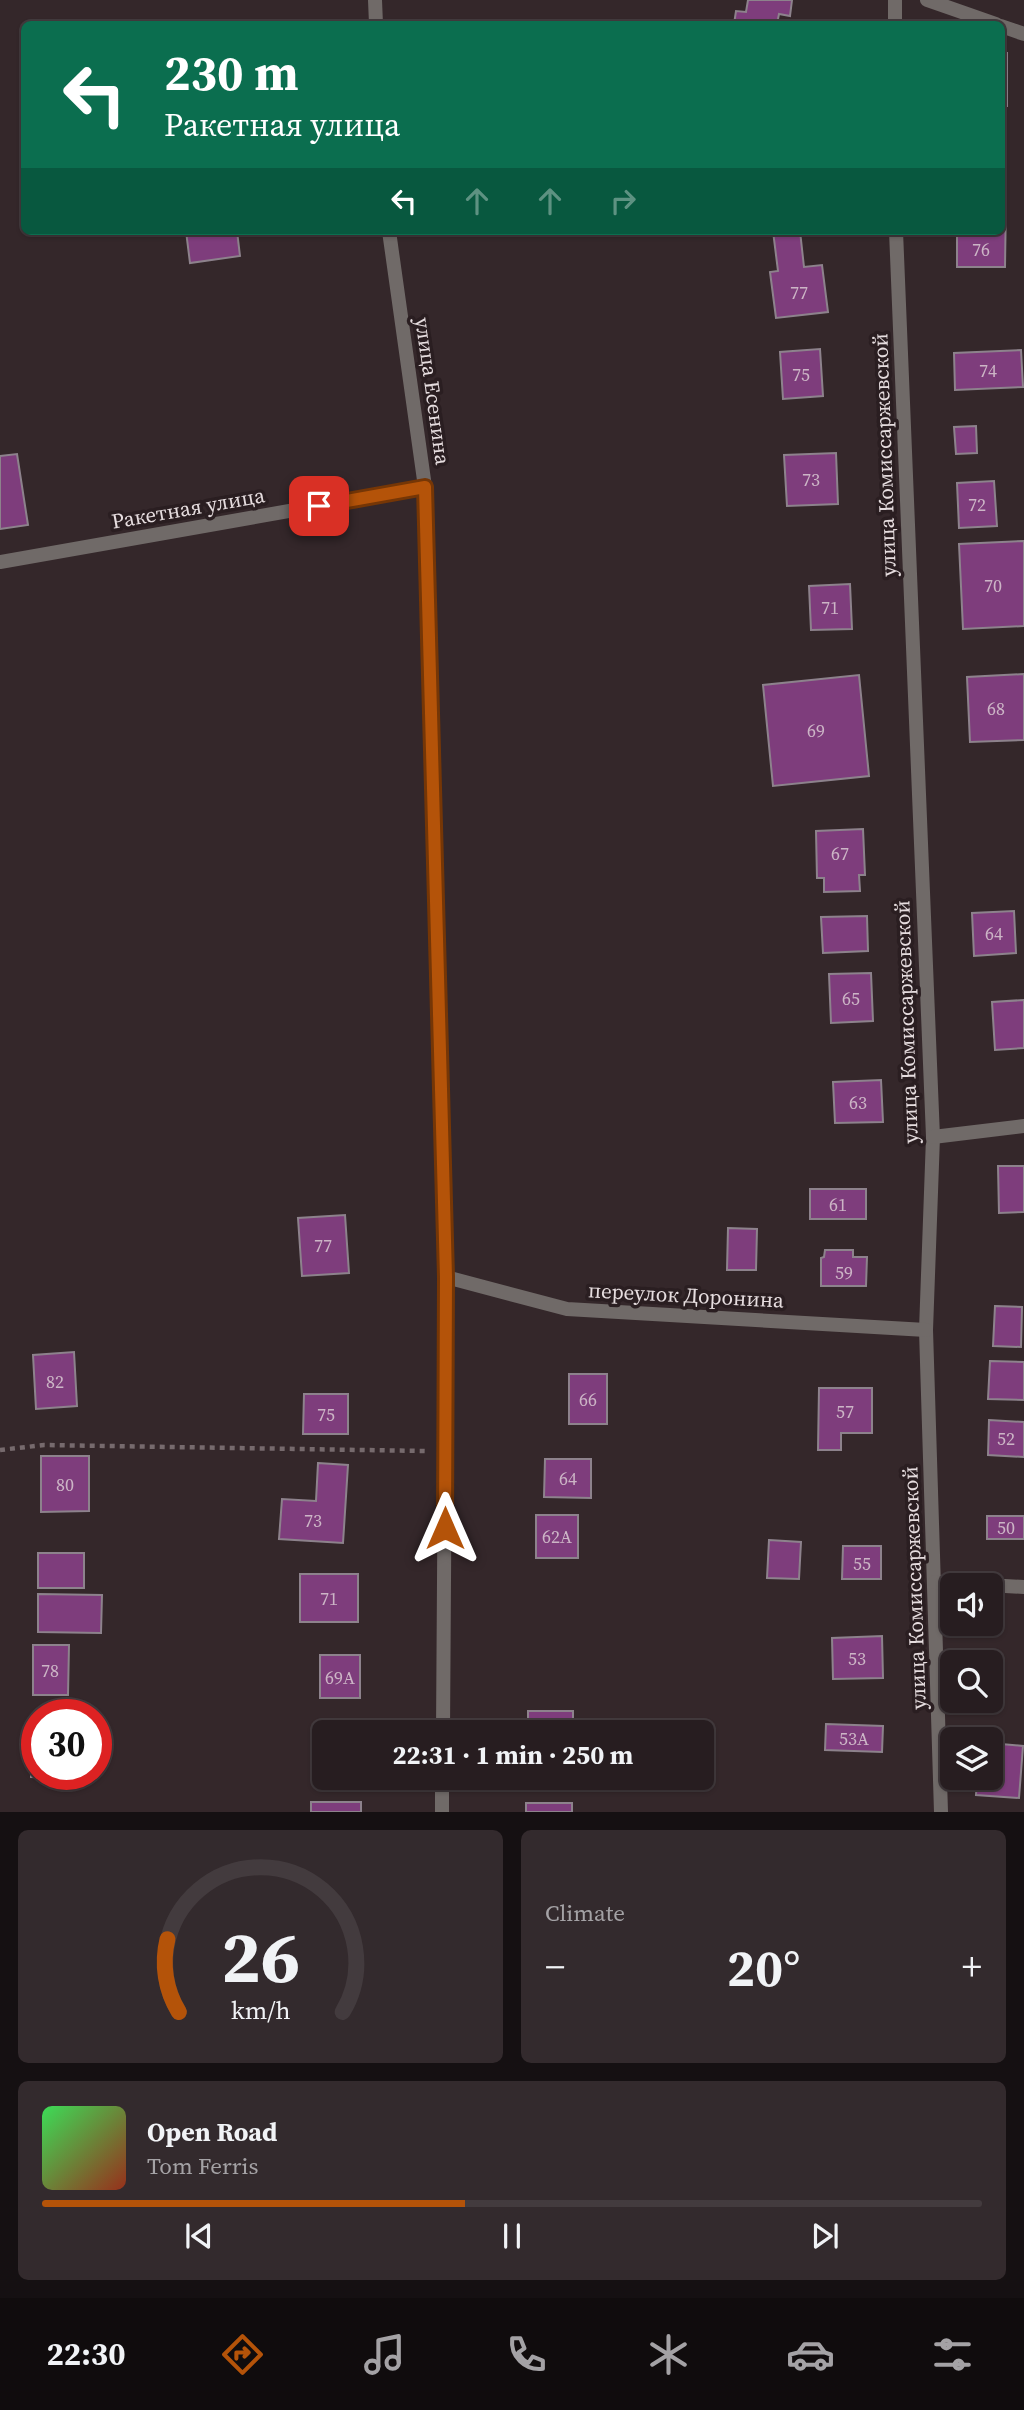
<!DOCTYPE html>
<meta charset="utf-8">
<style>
:root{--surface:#271d20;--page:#332a2d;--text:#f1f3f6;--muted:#a4a2a5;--line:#433b3e;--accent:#b45309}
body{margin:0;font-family:"Source Serif 4",serif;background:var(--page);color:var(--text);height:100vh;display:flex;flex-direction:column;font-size:26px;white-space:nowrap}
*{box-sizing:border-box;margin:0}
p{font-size:23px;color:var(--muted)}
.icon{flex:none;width:38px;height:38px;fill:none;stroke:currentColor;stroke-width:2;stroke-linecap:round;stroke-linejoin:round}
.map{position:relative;height:1812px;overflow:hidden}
.details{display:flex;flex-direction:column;gap:18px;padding:18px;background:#151012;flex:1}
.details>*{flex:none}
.guide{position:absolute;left:21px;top:21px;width:984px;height:214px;border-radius:10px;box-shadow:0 2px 5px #0004,0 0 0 2px var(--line);background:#0b6e4f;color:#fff;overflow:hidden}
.fabs{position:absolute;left:940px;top:1573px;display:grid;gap:14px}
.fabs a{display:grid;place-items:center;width:63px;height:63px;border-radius:10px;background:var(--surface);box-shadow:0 2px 5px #0004,0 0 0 2px var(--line);font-size:35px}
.speed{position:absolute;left:21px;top:1699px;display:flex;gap:14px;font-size:35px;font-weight:700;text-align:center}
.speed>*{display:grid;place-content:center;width:91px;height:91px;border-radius:50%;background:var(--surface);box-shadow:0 2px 5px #0004,0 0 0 2px var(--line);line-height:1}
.speed .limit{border:10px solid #d22;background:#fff;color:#111}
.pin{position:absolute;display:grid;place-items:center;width:60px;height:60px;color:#fff;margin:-30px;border-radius:14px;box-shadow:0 4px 10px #0006}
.me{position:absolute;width:77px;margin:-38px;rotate:0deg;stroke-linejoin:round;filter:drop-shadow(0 0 5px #0008)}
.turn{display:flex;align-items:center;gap:24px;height:147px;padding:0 28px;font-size:32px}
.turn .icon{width:91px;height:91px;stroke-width:2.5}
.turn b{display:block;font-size:49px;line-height:60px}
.lanes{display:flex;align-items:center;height:66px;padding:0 28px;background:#0003;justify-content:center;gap:35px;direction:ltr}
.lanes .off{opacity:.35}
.big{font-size:52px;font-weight:700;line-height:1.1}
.details .tile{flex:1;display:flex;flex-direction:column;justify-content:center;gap:10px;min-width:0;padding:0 24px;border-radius:10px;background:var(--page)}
.details .dial{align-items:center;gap:0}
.dial svg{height:182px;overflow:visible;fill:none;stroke:var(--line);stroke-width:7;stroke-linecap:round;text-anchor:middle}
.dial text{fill:var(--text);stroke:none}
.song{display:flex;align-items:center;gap:21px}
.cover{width:84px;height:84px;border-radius:10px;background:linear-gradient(135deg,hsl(130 70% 55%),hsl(10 70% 35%))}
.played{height:7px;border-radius:4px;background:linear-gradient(90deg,var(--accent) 45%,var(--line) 45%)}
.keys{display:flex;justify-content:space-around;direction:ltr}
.heat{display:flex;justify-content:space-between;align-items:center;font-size:38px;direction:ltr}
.details .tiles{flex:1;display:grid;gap:18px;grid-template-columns:1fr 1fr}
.tile:last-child{grid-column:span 2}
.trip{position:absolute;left:312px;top:1720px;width:402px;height:70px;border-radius:10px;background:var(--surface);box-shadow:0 2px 5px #0004,0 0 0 2px var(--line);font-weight:700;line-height:70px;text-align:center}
.tab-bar{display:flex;height:112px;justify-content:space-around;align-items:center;background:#100c0d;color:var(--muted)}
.tab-bar .icon{width:49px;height:49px}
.tab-bar .on{color:var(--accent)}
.tab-bar b{font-size:32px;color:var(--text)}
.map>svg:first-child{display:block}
.building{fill:#7e3d7c;stroke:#8d828c;stroke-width:2}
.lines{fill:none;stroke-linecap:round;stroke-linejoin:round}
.path{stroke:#766a6d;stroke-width:4.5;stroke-dasharray:5 5;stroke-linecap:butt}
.lane{stroke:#706a68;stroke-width:14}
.street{stroke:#706a68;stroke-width:14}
.route-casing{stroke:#753606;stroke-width:18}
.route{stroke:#b45309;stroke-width:12}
.labels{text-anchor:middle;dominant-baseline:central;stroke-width:7;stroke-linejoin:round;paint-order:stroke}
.number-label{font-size:18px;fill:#ccb5c6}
.street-label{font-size:21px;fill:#e6dddf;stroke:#2a1e21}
</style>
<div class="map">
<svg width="1024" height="1812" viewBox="0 0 1024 1812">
<rect width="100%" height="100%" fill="#34272a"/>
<g class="building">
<polygon points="748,0 792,0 790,16 779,14 777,24 734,24 736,11 746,12"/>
<rect x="1001" y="53" width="6" height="53"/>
<polygon points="1001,200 1006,200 1005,267 957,267 957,231 1001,231"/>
<polygon points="186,231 237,231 240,256 190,263"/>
<polygon points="773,231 800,231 804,267 822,265 828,312 776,318 770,272 778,271"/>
<polygon points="820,349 823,396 783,399 780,352"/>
<polygon points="1021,350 1023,387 955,390 954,353"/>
<polygon points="976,426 977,453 956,454 954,427"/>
<polygon points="836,453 838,504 787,506 784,455"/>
<polygon points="17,454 28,525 0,529 0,456"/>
<polygon points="994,481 997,526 959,528 957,483"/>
<polygon points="1024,541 1024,626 963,629 959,544"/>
<polygon points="850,584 852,629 811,630 809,586"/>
<polygon points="1024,674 1024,740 970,742 967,677"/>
<polygon points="859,675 869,776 773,786 763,685"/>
<polygon points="863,829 865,875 859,875 860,891 824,892 824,878 817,878 816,831"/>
<polygon points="1014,911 1016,953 974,956 972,913"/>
<polygon points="867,916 868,951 823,953 821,917"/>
<polygon points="871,973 873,1021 831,1023 829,974"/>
<polygon points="1024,1000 1024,1048 995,1050 992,1002"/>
<polygon points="881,1080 883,1122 835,1123 833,1082"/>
<polygon points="998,1166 1024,1166 1024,1212 999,1213"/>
<rect x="810" y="1189" width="56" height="30"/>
<polygon points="345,1215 349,1273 302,1276 298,1218"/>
<polygon points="728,1228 757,1229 756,1270 727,1270"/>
<polygon points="825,1250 853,1250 853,1257 867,1257 866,1286 821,1286 821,1258 824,1257"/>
<polygon points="995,1306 1022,1307 1021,1347 993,1346"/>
<polygon points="74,1352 77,1406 36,1409 33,1355"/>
<polygon points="990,1361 1024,1362 1024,1400 988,1399"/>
<rect x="569" y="1374" width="38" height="50"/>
<polygon points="819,1388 872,1388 872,1433 841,1433 841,1450 818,1450"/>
<polygon points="304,1394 348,1394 348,1434 303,1434"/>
<polygon points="989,1420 1024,1422 1024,1457 988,1455"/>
<polygon points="41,1456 89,1456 89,1511 41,1512"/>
<polygon points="545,1459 591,1459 591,1498 544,1497"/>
<polygon points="318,1463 348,1465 343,1543 279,1539 282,1499 316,1501"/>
<rect x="536" y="1515" width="42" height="43"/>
<rect x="987" y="1516" width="37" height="23"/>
<polygon points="769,1540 801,1542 799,1579 767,1578"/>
<polygon points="843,1546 881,1546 881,1579 842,1579"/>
<rect x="38" y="1553" width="46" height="35"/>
<rect x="300" y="1574" width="58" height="48"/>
<polygon points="38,1594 102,1595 101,1633 38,1632"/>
<polygon points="882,1636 883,1678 833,1679 832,1638"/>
<polygon points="33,1645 69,1645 68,1695 33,1695"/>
<rect x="320" y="1655" width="40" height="43"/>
<rect x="528" y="1711" width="45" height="21"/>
<polygon points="320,1721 368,1726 367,1732 324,1732 324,1758 316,1757"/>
<polygon points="826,1724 883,1726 882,1752 825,1750"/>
<polygon points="33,1734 37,1734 37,1774 87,1774 87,1779 31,1777"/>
<polygon points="990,1743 1023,1746 1019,1798 976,1795 977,1778 990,1778"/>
<rect x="311" y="1802" width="50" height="10"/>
<rect x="526" y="1803" width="46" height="9"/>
</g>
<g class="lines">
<polyline class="path" points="0,1450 44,1445 426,1451"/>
<g class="lane">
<polyline points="927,0 996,24"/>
<polyline points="1001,26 1024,34"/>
</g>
<g class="street">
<polyline points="375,0 376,24"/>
<polyline points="895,0 895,24"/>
<polyline points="389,231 425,487 446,1277 443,1732"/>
<polyline points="896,231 933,1137 926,1330 941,1812"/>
<polyline points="0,562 425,487"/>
<polyline points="933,1137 1024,1126"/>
<polyline points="446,1277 567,1309 926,1330"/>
<polyline points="935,1582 1024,1587"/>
<polyline points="442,1812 442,1778"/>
</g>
</g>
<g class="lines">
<defs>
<polyline id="route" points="319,506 425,487 446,1277 445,1528"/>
</defs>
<use href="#route" class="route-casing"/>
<use href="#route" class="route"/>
</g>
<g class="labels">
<g class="number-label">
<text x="981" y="249">76</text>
<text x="799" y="292">77</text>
<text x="988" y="370">74</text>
<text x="801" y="374">75</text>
<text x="811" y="479">73</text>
<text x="977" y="504">72</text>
<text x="993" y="585">70</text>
<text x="830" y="607">71</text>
<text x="996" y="708">68</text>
<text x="816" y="730">69</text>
<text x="840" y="853">67</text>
<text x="994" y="933">64</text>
<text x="851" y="998">65</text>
<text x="858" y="1102">63</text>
<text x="838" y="1204">61</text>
<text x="323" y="1245">77</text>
<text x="844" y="1272">59</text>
<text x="55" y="1381">82</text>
<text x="588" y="1399">66</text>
<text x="845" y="1411">57</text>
<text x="326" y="1414">75</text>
<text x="1006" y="1438">52</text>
<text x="568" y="1478">64</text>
<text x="65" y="1484">80</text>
<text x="313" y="1520">73</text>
<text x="1006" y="1527">50</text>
<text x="557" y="1536">62А</text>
<text x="862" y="1563">55</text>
<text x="329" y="1598">71</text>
<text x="857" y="1658">53</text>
<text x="50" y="1670">78</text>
<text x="340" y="1677">69А</text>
<text x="854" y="1738">53А</text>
</g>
<g class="street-label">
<text transform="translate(433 391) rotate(82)">улица Есенина</text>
<text transform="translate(884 455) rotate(-92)">улица Комиссаржевской</text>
<text transform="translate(188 508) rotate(-10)">Ракетная улица</text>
<text transform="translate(906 1022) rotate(-92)">улица Комиссаржевской</text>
<text transform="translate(686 1295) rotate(3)">переулок Доронина</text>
<text transform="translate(914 1588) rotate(-92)">улица Комиссаржевской</text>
</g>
</g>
</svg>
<div class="fabs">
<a><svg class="icon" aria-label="sound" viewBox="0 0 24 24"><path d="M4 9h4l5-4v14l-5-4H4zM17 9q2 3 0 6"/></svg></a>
<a><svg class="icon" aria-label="search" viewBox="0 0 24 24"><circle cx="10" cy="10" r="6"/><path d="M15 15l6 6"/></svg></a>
<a><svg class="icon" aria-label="layers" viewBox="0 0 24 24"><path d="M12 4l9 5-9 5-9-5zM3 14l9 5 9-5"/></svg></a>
</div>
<div class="speed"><div class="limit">30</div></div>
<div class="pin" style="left:319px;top:506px;background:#d93025"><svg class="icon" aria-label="arrive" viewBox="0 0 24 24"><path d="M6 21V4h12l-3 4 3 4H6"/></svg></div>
<svg class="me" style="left:445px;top:1528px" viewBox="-20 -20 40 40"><path d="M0-17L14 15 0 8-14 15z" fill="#b45309" stroke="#fff" stroke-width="4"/></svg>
<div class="trip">22:31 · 1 min · 250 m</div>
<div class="guide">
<div class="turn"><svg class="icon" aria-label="left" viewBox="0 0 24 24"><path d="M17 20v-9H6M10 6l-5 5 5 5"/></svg><div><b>230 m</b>Ракетная улица</div></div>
<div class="lanes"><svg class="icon" aria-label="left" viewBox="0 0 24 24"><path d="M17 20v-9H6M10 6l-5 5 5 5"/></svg><svg class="icon off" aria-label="ahead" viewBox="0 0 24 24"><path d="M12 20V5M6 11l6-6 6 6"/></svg><svg class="icon off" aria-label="ahead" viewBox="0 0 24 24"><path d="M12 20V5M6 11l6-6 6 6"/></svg><svg class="icon off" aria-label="right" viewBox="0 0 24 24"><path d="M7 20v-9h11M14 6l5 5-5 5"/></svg></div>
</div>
</div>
<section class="details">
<div class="tiles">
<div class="tile dial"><svg viewBox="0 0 100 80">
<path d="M14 69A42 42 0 1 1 86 69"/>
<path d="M14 69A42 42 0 0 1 9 37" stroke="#b45309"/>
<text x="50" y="56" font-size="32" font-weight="700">26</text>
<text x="50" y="72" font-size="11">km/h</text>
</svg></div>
<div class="tile"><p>Climate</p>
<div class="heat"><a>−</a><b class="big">20°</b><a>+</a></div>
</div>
<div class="tile">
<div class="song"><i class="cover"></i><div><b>Open Road</b><p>Tom Ferris</p></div></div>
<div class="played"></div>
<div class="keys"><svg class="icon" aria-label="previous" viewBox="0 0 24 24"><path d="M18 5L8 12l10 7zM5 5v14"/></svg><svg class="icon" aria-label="pause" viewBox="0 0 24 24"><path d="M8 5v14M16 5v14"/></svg><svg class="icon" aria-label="next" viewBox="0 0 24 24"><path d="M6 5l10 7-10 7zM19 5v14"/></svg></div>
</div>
</div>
</section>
<nav class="tab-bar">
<b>22:30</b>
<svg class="icon on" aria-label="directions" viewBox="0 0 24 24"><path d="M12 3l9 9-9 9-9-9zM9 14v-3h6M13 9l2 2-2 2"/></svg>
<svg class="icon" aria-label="music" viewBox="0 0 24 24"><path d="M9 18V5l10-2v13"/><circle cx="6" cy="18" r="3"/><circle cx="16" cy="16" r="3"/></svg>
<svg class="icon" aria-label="phone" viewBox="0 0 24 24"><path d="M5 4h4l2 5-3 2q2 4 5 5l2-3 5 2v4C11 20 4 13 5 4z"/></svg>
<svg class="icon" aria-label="climate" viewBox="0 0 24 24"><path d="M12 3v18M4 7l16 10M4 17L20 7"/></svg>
<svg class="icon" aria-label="car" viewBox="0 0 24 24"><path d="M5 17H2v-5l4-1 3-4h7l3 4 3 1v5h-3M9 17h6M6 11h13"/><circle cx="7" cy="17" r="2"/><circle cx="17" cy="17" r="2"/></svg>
<svg class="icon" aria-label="filters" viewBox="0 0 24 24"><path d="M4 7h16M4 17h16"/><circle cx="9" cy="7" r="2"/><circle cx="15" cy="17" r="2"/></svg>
</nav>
